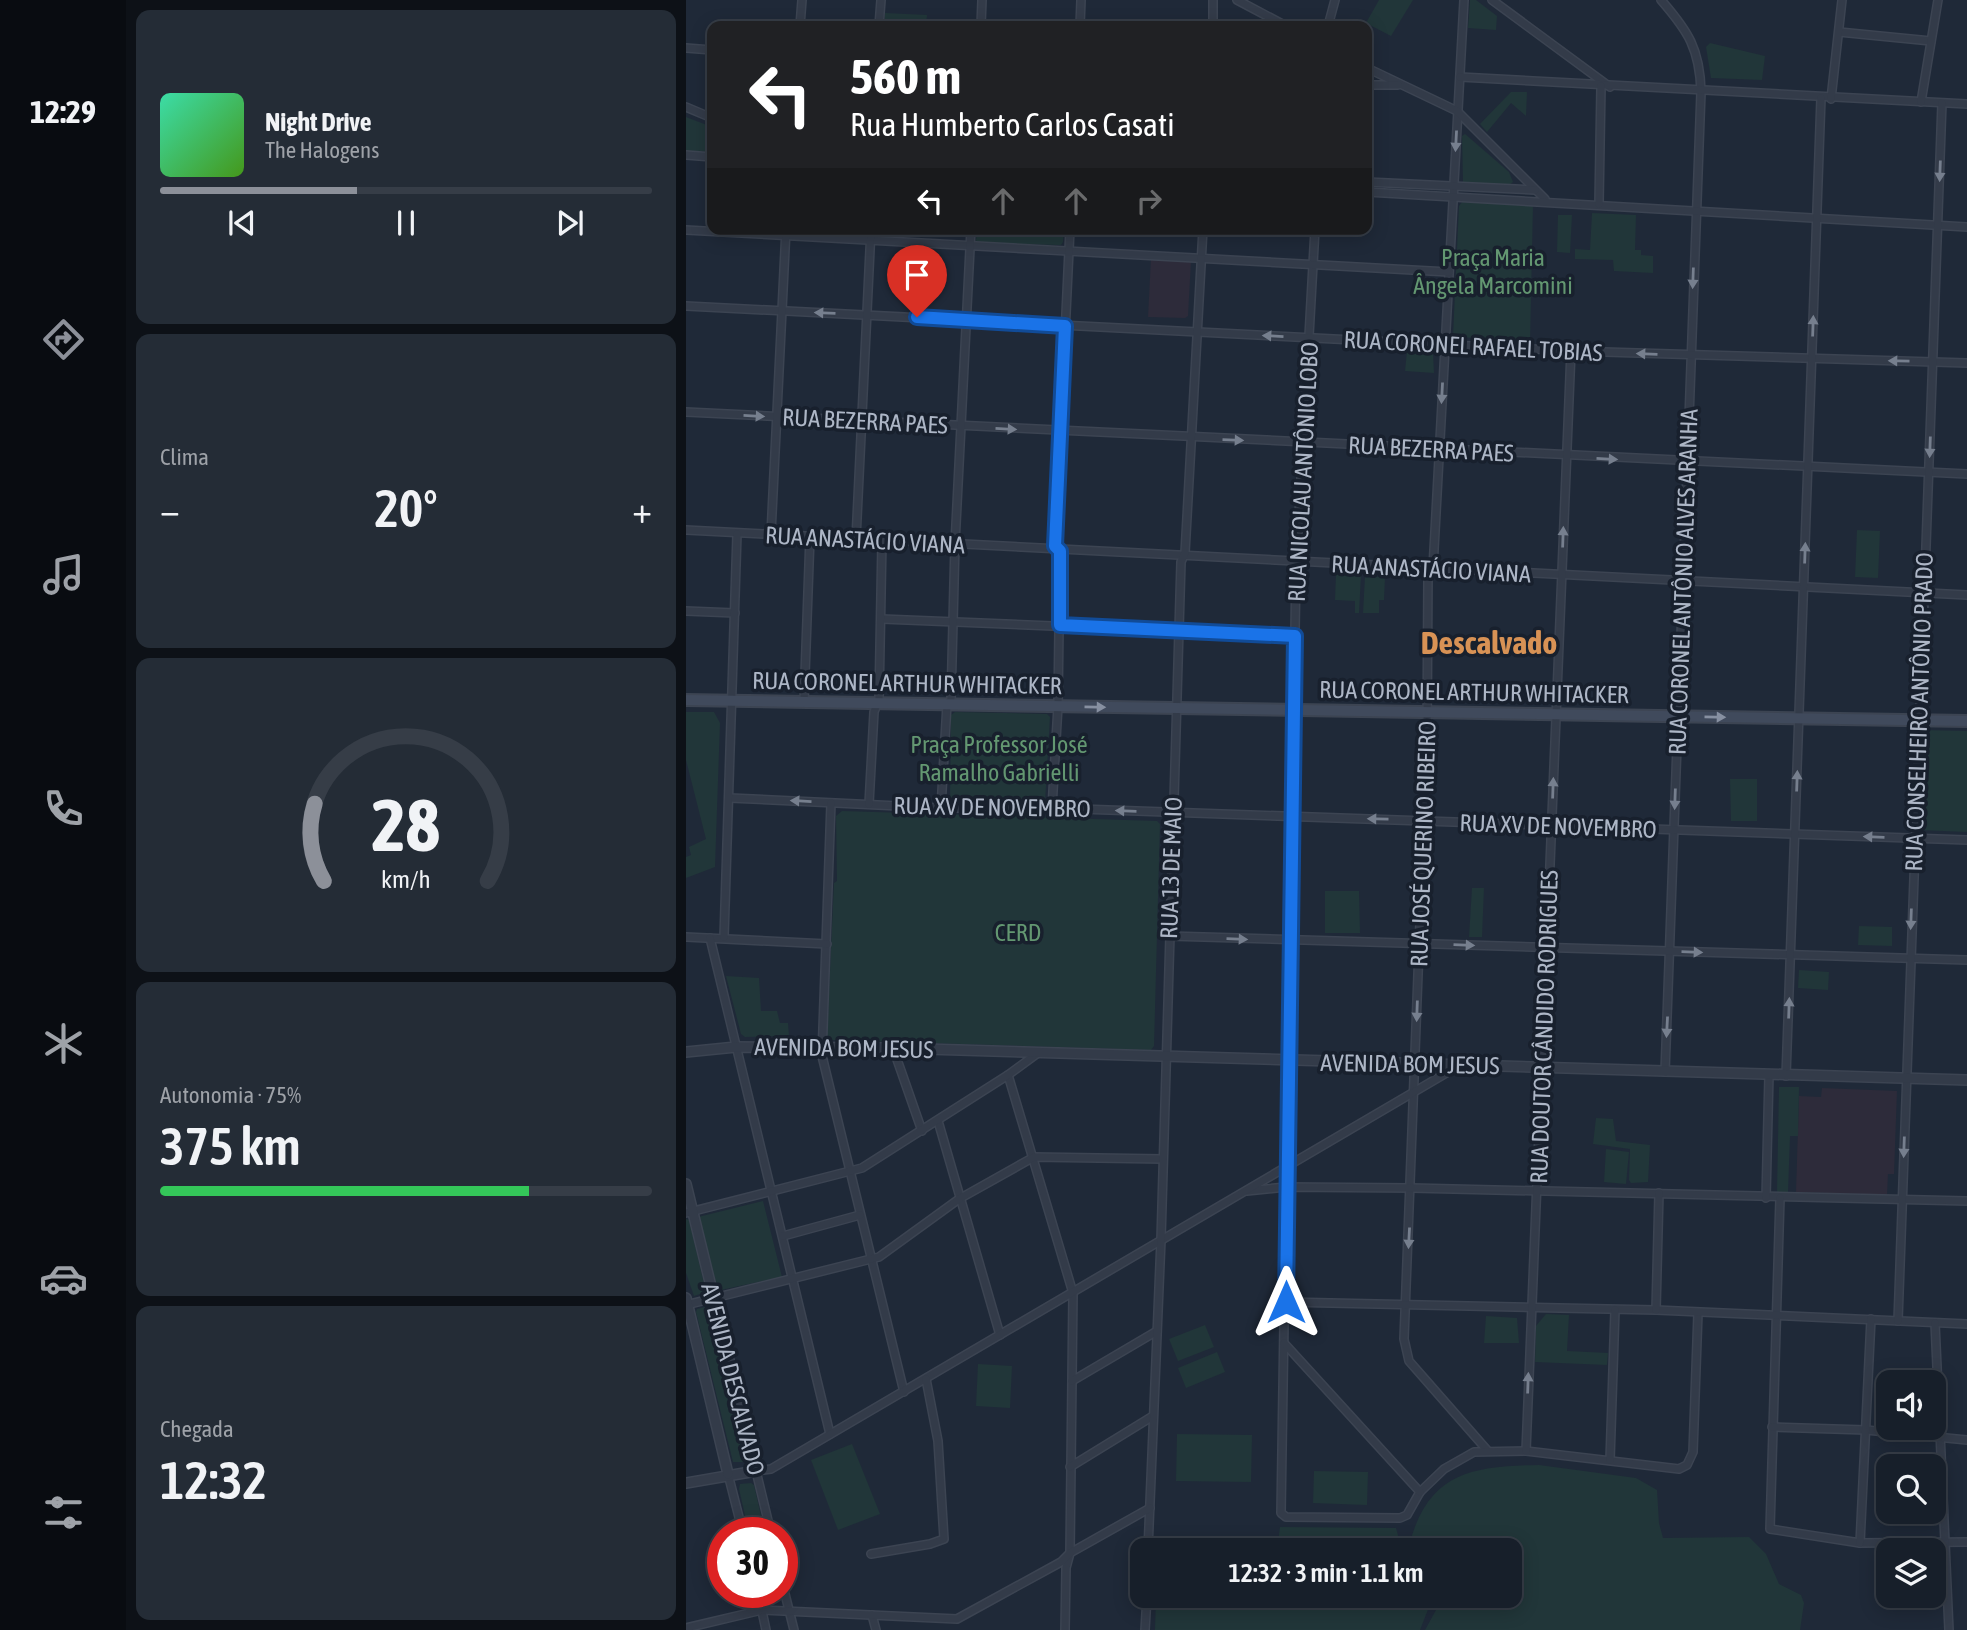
<!DOCTYPE html>
<html lang="pt">
<meta charset="utf-8">
<style>
:root{--surface:#171f2a;--page:#242c36;--text:#f1f3f6;--muted:#9ea2a8;--line:#363d47;--accent:#8c9099}
body{margin:0;font-family:"Asap Condensed",sans-serif;background:var(--page);color:var(--text);height:100vh;display:flex;flex-direction:column;font-size:26px;white-space:nowrap}
*{box-sizing:border-box;margin:0}
p{font-size:23px;color:var(--muted)}
.icon{flex:none;width:38px;height:38px;fill:none;stroke:currentColor;stroke-width:2;stroke-linecap:round;stroke-linejoin:round}
.map{position:relative;flex:1;overflow:hidden}
.sheet{display:flex;flex-direction:column;gap:10px;padding:10px;background:#0d1117;width:560px}
.sheet>*{flex:none}
.hud{position:absolute;left:21px;top:21px;width:665px;height:214px;border-radius:14px;box-shadow:0 4px 18px #0003,0 0 0 2px var(--line);background:#202124;color:#fff;overflow:hidden}
.controls{position:absolute;left:1190px;top:1370px;display:grid;gap:14px}
.controls a{display:grid;place-items:center;width:70px;height:70px;border-radius:14px;background:var(--surface);box-shadow:0 4px 18px #0003,0 0 0 2px var(--line);font-size:35px}
.speed{position:absolute;left:21px;top:1517px;display:flex;gap:14px;font-size:35px;font-weight:700;text-align:center}
.speed>*{display:grid;place-content:center;width:91px;height:91px;border-radius:50%;background:var(--surface);box-shadow:0 4px 18px #0003,0 0 0 2px var(--line);line-height:1}
.speed .limit{border:10px solid #d22;background:#fff;color:#111}
.pin{position:absolute;display:grid;place-items:center;width:60px;height:60px;color:#fff;margin:-72px -30px;border-radius:50% 50% 50% 0;rotate:-45deg;box-shadow:0 0 7px #0007}
.pin .icon{rotate:45deg}
.me{position:absolute;width:77px;margin:-38px;rotate:0deg;stroke-linejoin:round;filter:drop-shadow(0 0 5px #0008)}
.turn{display:flex;align-items:center;gap:24px;height:147px;padding:0 28px;font-size:32px}
.turn .icon{width:91px;height:91px;stroke-width:2.5}
.turn b{display:block;font-size:49px;line-height:60px}
.lanes{display:flex;align-items:center;height:66px;padding:0 28px;background:#0003;justify-content:center;gap:35px;direction:ltr}
.lanes .off{opacity:.35}
.big{font-size:52px;font-weight:600;line-height:1.1}
.sheet .card{flex:1;display:flex;flex-direction:column;justify-content:center;gap:10px;min-width:0;padding:0 24px;border-radius:14px;background:var(--page)}
.sheet .dial{align-items:center;gap:0}
.dial svg{height:182px;overflow:visible;fill:none;stroke:var(--line);stroke-width:7;stroke-linecap:round;text-anchor:middle}
.dial text{fill:var(--text);stroke:none}
.song{display:flex;align-items:center;gap:21px}
.cover{width:84px;height:84px;border-radius:10px;background:linear-gradient(135deg,hsl(160 70% 55%),hsl(100 70% 35%))}
.played{height:7px;border-radius:4px;background:linear-gradient(90deg,var(--accent) 40%,var(--line) 40%)}
.keys{display:flex;justify-content:space-around;direction:ltr}
.heat{display:flex;justify-content:space-between;align-items:center;font-size:38px;direction:ltr}
.charge{height:10px;border-radius:5px;background:linear-gradient(90deg,#34c759 75%,var(--line) 0)}
.trip{position:absolute;left:444px;top:1538px;width:392px;height:70px;border-radius:14px;background:var(--surface);box-shadow:0 4px 18px #0003,0 0 0 2px var(--line);font-weight:600;line-height:70px;text-align:center}
main{display:flex;flex:1;min-height:0}
.tab-bar{display:flex;flex-direction:column;width:126px;justify-content:space-around;align-items:center;background:#090c11;color:var(--muted)}
.tab-bar .icon{width:49px;height:49px}
.tab-bar .active{color:var(--accent)}
.tab-bar b{font-size:32px;color:var(--text)}
.map>svg:first-child{display:block}
.medical{fill:#2d2b3a}
.green{fill:#213639}
.lines{fill:none;stroke-linecap:round;stroke-linejoin:round}
.minor-casing{stroke:#3c4452;stroke-width:10}
.tertiary-casing{stroke:#3c4452;stroke-width:12}
.secondary-casing{stroke:#3c4452;stroke-width:14}
.minor{stroke:#333b49;stroke-width:7}
.tertiary{stroke:#333b49;stroke-width:9}
.secondary{stroke:#404a5c;stroke-width:10}
.oneway{fill:#767f8e}
.oneway2{fill:#8790a1}
.route-casing{stroke:#114b97;stroke-width:18}
.route{stroke:#1a73e8;stroke-width:12}
.labels{text-anchor:middle;dominant-baseline:central;stroke-width:7;stroke-linejoin:round;paint-order:stroke}
.park-label{font-size:24px;fill:#639771;stroke:#18202d}
.street-label{font-size:24px;fill:#adb6c6;stroke:#18202d}
.district-label{font-size:32px;font-weight:bold;fill:#d89255;stroke:#18202d}
</style>
<main>
<nav class="tab-bar">
<b>12:29</b>
<svg class="icon active" aria-label="directions" viewBox="0 0 24 24"><path d="M12 3l9 9-9 9-9-9zM9 14v-3h6M13 9l2 2-2 2"/></svg>
<svg class="icon" aria-label="music" viewBox="0 0 24 24"><path d="M9 18V5l10-2v13"/><circle cx="6" cy="18" r="3"/><circle cx="16" cy="16" r="3"/></svg>
<svg class="icon" aria-label="phone" viewBox="0 0 24 24"><path d="M5 4h4l2 5-3 2q2 4 5 5l2-3 5 2v4C11 20 4 13 5 4z"/></svg>
<svg class="icon" aria-label="climate" viewBox="0 0 24 24"><path d="M12 3v18M4 7l16 10M4 17L20 7"/></svg>
<svg class="icon" aria-label="car" viewBox="0 0 24 24"><path d="M5 17H2v-5l4-1 3-4h7l3 4 3 1v5h-3M9 17h6M6 11h13"/><circle cx="7" cy="17" r="2"/><circle cx="17" cy="17" r="2"/></svg>
<svg class="icon" aria-label="filters" viewBox="0 0 24 24"><path d="M4 7h16M4 17h16"/><circle cx="9" cy="7" r="2"/><circle cx="15" cy="17" r="2"/></svg>
</nav>
<section class="sheet">
<div class="card">
<div class="song"><i class="cover"></i><div><b>Night Drive</b><p>The Halogens</p></div></div>
<div class="played"></div>
<div class="keys"><svg class="icon" aria-label="previous" viewBox="0 0 24 24"><path d="M18 5L8 12l10 7zM5 5v14"/></svg><svg class="icon" aria-label="pause" viewBox="0 0 24 24"><path d="M8 5v14M16 5v14"/></svg><svg class="icon" aria-label="next" viewBox="0 0 24 24"><path d="M6 5l10 7-10 7zM19 5v14"/></svg></div>
</div>
<div class="card"><p>Clima</p>
<div class="heat"><a>−</a><b class="big">20°</b><a>+</a></div>
</div>
<div class="card dial"><svg viewBox="0 0 100 80">
<path d="M14 69A42 42 0 1 1 86 69"/>
<path d="M14 69A42 42 0 0 1 10 35" stroke="#8c9099"/>
<text x="50" y="56" font-size="32" font-weight="700">28</text>
<text x="50" y="72" font-size="11">km/h</text>
</svg></div>
<div class="card"><p>Autonomia · 75%</p><b class="big">375 km</b><div class="charge"></div></div>
<div class="card"><p>Chegada</p><b class="big">12:32</b></div>
</section>
<div class="map">
<svg width="1281" height="1630" viewBox="0 0 1281 1630">
<rect width="100%" height="100%" fill="#1f2938"/>
<g class="medical">
<polygon points="465,258 505,261 502,316 499,318 462,317"/>
<polygon points="1136,1088 1211,1091 1208,1174 1202,1174 1201,1195 1110,1192 1113,1096 1135,1097"/>
</g>
<g class="green">
<polygon points="693,0 727,0 705,36 680,23"/>
<polygon points="784,0 790,0 811,16 810,30 782,28"/>
<polygon points="199,13 241,15 240,26 198,26"/>
<polygon points="1024,43 1079,56 1076,80 1025,78 1020,47"/>
<polygon points="825,92 841,92 840,116 825,103 801,132 794,124"/>
<polygon points="0,117 26,127 26,152 0,151"/>
<polygon points="779,134 823,172 827,182 823,185 777,182 776,136"/>
<polygon points="776,202 847,205 844,344 767,336 773,206"/>
<polygon points="906,213 950,215 949,250 955,250 955,255 967,256 967,273 928,271 927,260 889,259 889,249 904,250"/>
<polygon points="872,215 886,215 884,253 871,252"/>
<polygon points="291,229 378,229 377,242 375,245 295,243 290,241"/>
<polygon points="721,351 747,353 748,373 719,371"/>
<polygon points="1171,530 1194,531 1192,578 1169,577"/>
<polygon points="650,574 675,575 673,613 669,613 669,601 649,600"/>
<polygon points="679,576 699,577 698,600 693,600 693,613 677,613"/>
<polygon points="0,712 28,712 34,723 29,867 0,878 0,857 5,855 3,847 20,839 0,760"/>
<polygon points="269,712 361,714 364,717 359,803 264,802 265,715"/>
<polygon points="1236,730 1281,731 1281,832 1233,830"/>
<polygon points="1044,779 1071,779 1071,821 1045,821"/>
<polygon points="156,811 471,821 474,824 468,1046 465,1050 144,1040 141,1038 148,883 151,881 150,816"/>
<polygon points="786,888 798,888 796,937 783,937"/>
<polygon points="639,891 673,891 674,933 639,933"/>
<polygon points="1173,926 1206,927 1206,946 1172,945"/>
<polygon points="1113,970 1143,972 1142,990 1112,988"/>
<polygon points="40,976 73,978 75,1011 91,1011 94,1023 102,1023 103,1036 59,1037 55,1034"/>
<polygon points="1093,1087 1113,1087 1112,1136 1104,1136 1102,1193 1091,1192"/>
<polygon points="910,1118 927,1119 930,1141 964,1145 962,1182 945,1183 943,1180 944,1149 907,1144"/>
<polygon points="920,1149 943,1152 940,1184 918,1182"/>
<polygon points="77,1201 96,1277 30,1291 12,1217"/>
<polygon points="0,1219 3,1220 20,1292 8,1296 0,1273"/>
<polygon points="23,1306 62,1458 60,1462 47,1462 10,1312 11,1309"/>
<polygon points="860,1314 883,1315 881,1351 922,1353 921,1365 849,1362 850,1326"/>
<polygon points="800,1316 831,1318 833,1343 798,1343"/>
<polygon points="519,1325 528,1347 492,1361 483,1339"/>
<polygon points="531,1352 539,1372 500,1388 492,1368"/>
<polygon points="292,1364 326,1366 324,1408 290,1406"/>
<polygon points="491,1434 566,1435 565,1482 490,1481"/>
<polygon points="166,1444 194,1514 152,1530 125,1460"/>
<path d="M853 1465 950 1478 971 1490 973 1523 977 1538 1063 1537 1080 1554 1093 1584 1115 1595 1118 1603 1114 1630H739L750 1610 752 1596H824V1550H722C740 1473 784 1466 853 1465Z"/>
<polygon points="628,1471 682,1472 681,1505 627,1503"/>
<polygon points="65,1483 68,1485 79,1533 63,1533 53,1489 54,1484"/>
<polygon points="594,1527 710,1528 716,1550 591,1550"/>
<polygon points="470,1596 733,1596 743,1607 734,1630 469,1630"/>
</g>
<g class="lines">
<defs>
<g id="minor">
<polyline points="551,0 600,26"/>
<polyline points="778,0 747,568 742,575 741,740 718,1339 723,1361 801,1450"/>
<polyline points="806,0 924,87"/>
<path d="M975 0C1002 31 1014 49 1015 92L979 1072"/>
<polyline points="114,26 116,0"/>
<polyline points="193,26 195,0"/>
<polyline points="295,26 296,0"/>
<polyline points="394,26 395,0"/>
<polyline points="527,26 527,0"/>
<polyline points="642,26 649,0"/>
<polyline points="1153,32 1245,41"/>
<polyline points="0,48 26,50"/>
<polyline points="681,68 771,111 859,199"/>
<polyline points="774,77 1281,104"/>
<polyline points="681,85 712,85"/>
<polyline points="1145,99 1156,0"/>
<polyline points="1235,102 1252,0"/>
<polyline points="0,107 26,118"/>
<polyline points="0,155 26,157"/>
<polyline points="681,182 849,190"/>
<polyline points="681,192 1281,227"/>
<polyline points="913,204 915,86"/>
<polyline points="629,229 610,568 595,1513 600,1517 714,1518 721,1515 734,1492 758,1469 788,1452 840,1451 993,1469 1001,1465 1007,1452 1012,1313"/>
<polyline points="0,230 763,272"/>
<polyline points="0,306 885,351 1281,363"/>
<polyline points="0,412 1281,474"/>
<polyline points="0,530 1281,595"/>
<polyline points="85,534 100,229"/>
<polyline points="170,539 185,229"/>
<polyline points="0,611 49,613"/>
<polyline points="196,619 609,636"/>
<polyline points="118,702 124,537"/>
<polyline points="44,798 255,808 366,808 1281,840"/>
<polyline points="145,803 136,1056 218,1392"/>
<polyline points="183,804 188,712 193,699 196,541"/>
<polyline points="255,808 261,704 265,700 269,544 285,229"/>
<polyline points="366,808 372,706 374,551 369,546 384,229"/>
<polyline points="483,936 1281,960"/>
<polyline points="0,937 141,944"/>
<polyline points="38,937 51,534"/>
<polyline points="24,938 144,1434"/>
<polyline points="207,1048 236,1131"/>
<polyline points="322,1075 387,1293 384,1553 380,1568 379,1630"/>
<polyline points="1100,1076 1135,98"/>
<polyline points="252,1121 314,1335"/>
<polyline points="561,1191 600,1187 726,1188 1281,1201"/>
<polyline points="1080,1198 1083,1075"/>
<polyline points="1094,1198 1084,1529 1174,1543 1281,1542"/>
<polyline points="0,1213 176,1168 322,1075 352,1053"/>
<polyline points="97,1236 174,1215"/>
<polyline points="599,1302 970,1310 1281,1324"/>
<polyline points="0,1305 193,1257 273,1199 348,1157 477,1159"/>
<polyline points="970,1310 973,1193"/>
<polyline points="1212,1321 1256,103"/>
<polyline points="1249,1323 1263,1630"/>
<polyline points="598,1343 734,1492"/>
<polyline points="386,1381 471,1331"/>
<polyline points="1086,1427 1180,1430 1281,1440"/>
<polyline points="840,1451 885,351"/>
<polyline points="924,1460 929,1310"/>
<polyline points="384,1467 467,1416"/>
<polyline points="42,1474 57,1533"/>
<polyline points="85,1533 70,1471 85,1469 774,1065"/>
<polyline points="1174,1543 1185,1319"/>
<polyline points="462,1550 475,1240 495,562 499,553 517,229"/>
<polyline points="185,1554 244,1544 258,1539 252,1441 240,1379"/>
<polyline points="96,1582 108,1630"/>
<polyline points="72,1592 80,1630"/>
<polyline points="186,1615 190,1630"/>
<polyline points="0,1628 76,1610 271,1619 375,1562 384,1553 464,1508"/>
<polyline points="459,1630 461,1596"/>
</g>
<g id="tertiary">
<polyline points="0,1052 50,1047 207,1048 1281,1080"/>
<polyline points="0,1184 70,1471 0,1483"/>
<polyline points="0,1298 42,1474"/>
</g>
<polyline id="secondary" points="0,700 1281,721"/>
</defs>
<use href="#minor" class="minor-casing"/>
<use href="#tertiary" class="tertiary-casing"/>
<use href="#secondary" class="secondary-casing"/>
<use href="#minor" class="minor"/>
<use href="#tertiary" class="tertiary"/>
<use href="#secondary" class="secondary"/>
</g>
<defs><path id="oneway-solid" d="M-6-.8H1V-3.2L6.5 0L1 3.2V.8H-6Z" transform="scale(1.75)"/></defs>
<g class="oneway">
<use href="#oneway-solid" transform="translate(770 141) rotate(93)"/>
<use href="#oneway-solid" transform="translate(1254 171) rotate(92)"/>
<use href="#oneway-solid" transform="translate(1007 278) rotate(92)"/>
<use href="#oneway-solid" transform="translate(139 313) rotate(-178)"/>
<use href="#oneway-solid" transform="translate(1127 326) rotate(-88)"/>
<use href="#oneway-solid" transform="translate(587 336) rotate(-177)"/>
<use href="#oneway-solid" transform="translate(961 354) rotate(-178)"/>
<use href="#oneway-solid" transform="translate(1213 361) rotate(-179)"/>
<use href="#oneway-solid" transform="translate(756 393) rotate(93)"/>
<use href="#oneway-solid" transform="translate(68 416) rotate(3)"/>
<use href="#oneway-solid" transform="translate(320 429) rotate(3)"/>
<use href="#oneway-solid" transform="translate(547 440) rotate(2)"/>
<use href="#oneway-solid" transform="translate(1244 447) rotate(92)"/>
<use href="#oneway-solid" transform="translate(921 459) rotate(3)"/>
<use href="#oneway-solid" transform="translate(877 537) rotate(-88)"/>
<use href="#oneway-solid" transform="translate(1119 553) rotate(-88)"/>
<use href="#oneway-solid" transform="translate(1111 781) rotate(-88)"/>
<use href="#oneway-solid" transform="translate(867 788) rotate(-88)"/>
<use href="#oneway-solid" transform="translate(989 799) rotate(92)"/>
<use href="#oneway-solid" transform="translate(115 801) rotate(-177)"/>
<use href="#oneway-solid" transform="translate(440 811) rotate(-178)"/>
<use href="#oneway-solid" transform="translate(692 819) rotate(-179)"/>
<use href="#oneway-solid" transform="translate(1188 837) rotate(-178)"/>
<use href="#oneway-solid" transform="translate(1225 919) rotate(92)"/>
<use href="#oneway-solid" transform="translate(551 939) rotate(2)"/>
<use href="#oneway-solid" transform="translate(778 945) rotate(2)"/>
<use href="#oneway-solid" transform="translate(1006 952) rotate(2)"/>
<use href="#oneway-solid" transform="translate(1103 1008) rotate(-88)"/>
<use href="#oneway-solid" transform="translate(731 1011) rotate(92)"/>
<use href="#oneway-solid" transform="translate(981 1027) rotate(93)"/>
<use href="#oneway-solid" transform="translate(1218 1147) rotate(92)"/>
<use href="#oneway-solid" transform="translate(723 1238) rotate(93)"/>
<use href="#oneway-solid" transform="translate(842 1383) rotate(-88)"/>
</g>
<g class="oneway2">
<use href="#oneway-solid" transform="translate(409 707) rotate(1)"/>
<use href="#oneway-solid" transform="translate(1029 717) rotate(1)"/>
</g>
<g class="lines">
<defs>
<polyline id="route" points="231,317 379,326 369,546 374,551 374,625 609,636 600,1302"/>
</defs>
<use href="#route" class="route-casing"/>
<use href="#route" class="route"/>
</g>
<g class="labels">
<g class="park-label">
<text x="807" y="257">Praça Maria<tspan x="807" dy="28">Ângela Marcomini</tspan></text>
<text x="313" y="744">Praça Professor José<tspan x="313" dy="28">Ramalho Gabrielli</tspan></text>
<text x="332" y="932">CERD</text>
</g>
<g class="street-label">
<text transform="translate(787 346) rotate(3)">RUA CORONEL RAFAEL TOBIAS</text>
<text transform="translate(179 421) rotate(3)">RUA BEZERRA PAES</text>
<text transform="translate(745 449) rotate(3)">RUA BEZERRA PAES</text>
<text transform="translate(617 472) rotate(-87)">RUA NICOLAU ANTÔNIO LOBO</text>
<text transform="translate(179 540) rotate(3)">RUA ANASTÁCIO VIANA</text>
<text transform="translate(745 569) rotate(3)">RUA ANASTÁCIO VIANA</text>
<text transform="translate(997 582) rotate(-88)">RUA CORONEL ANTÔNIO ALVES ARANHA</text>
<text transform="translate(221 683) rotate(1)">RUA CORONEL ARTHUR WHITACKER</text>
<text transform="translate(788 692) rotate(1)">RUA CORONEL ARTHUR WHITACKER</text>
<text transform="translate(1233 712) rotate(-88)">RUA CONSELHEIRO ANTÔNIO PRADO</text>
<text transform="translate(306 807) rotate(1)">RUA XV DE NOVEMBRO</text>
<text transform="translate(872 826) rotate(2)">RUA XV DE NOVEMBRO</text>
<text transform="translate(737 844) rotate(-88)">RUA JOSÉ QUERINO RIBEIRO</text>
<text transform="translate(485 868) rotate(-88)">RUA 13 DE MAIO</text>
<text transform="translate(858 1027) rotate(-88)">RUA DOUTOR CÂNDIDO RODRIGUES</text>
<text transform="translate(158 1048) rotate(1)">AVENIDA BOM JESUS</text>
<text transform="translate(724 1064) rotate(1)">AVENIDA BOM JESUS</text>
<text transform="translate(47 1379) rotate(76)">AVENIDA DESCALVADO</text>
</g>
<g class="district-label">
<text x="803" y="642">Descalvado</text>
</g>
</g>
</svg>
<div class="controls">
<a><svg class="icon" aria-label="sound" viewBox="0 0 24 24"><path d="M4 9h4l5-4v14l-5-4H4zM17 9q2 3 0 6"/></svg></a>
<a><svg class="icon" aria-label="search" viewBox="0 0 24 24"><circle cx="10" cy="10" r="6"/><path d="M15 15l6 6"/></svg></a>
<a><svg class="icon" aria-label="layers" viewBox="0 0 24 24"><path d="M12 4l9 5-9 5-9-5zM3 14l9 5 9-5"/></svg></a>
</div>
<div class="speed"><div class="limit">30</div></div>
<div class="pin" style="left:231px;top:317px;background:#d93025"><svg class="icon" aria-label="arrive" viewBox="0 0 24 24"><path d="M6 21V4h12l-3 4 3 4H6"/></svg></div>
<svg class="me" style="left:600px;top:1302px" viewBox="-20 -20 40 40"><path d="M0-17L14 15 0 8-14 15z" fill="#1a73e8" stroke="#fff" stroke-width="4"/></svg>
<div class="trip">12:32 · 3 min · 1.1 km</div>
<div class="hud">
<div class="turn"><svg class="icon" aria-label="left" viewBox="0 0 24 24"><path d="M17 20v-9H6M10 6l-5 5 5 5"/></svg><div><b>560 m</b>Rua Humberto Carlos Casati</div></div>
<div class="lanes"><svg class="icon" aria-label="left" viewBox="0 0 24 24"><path d="M17 20v-9H6M10 6l-5 5 5 5"/></svg><svg class="icon off" aria-label="ahead" viewBox="0 0 24 24"><path d="M12 20V5M6 11l6-6 6 6"/></svg><svg class="icon off" aria-label="ahead" viewBox="0 0 24 24"><path d="M12 20V5M6 11l6-6 6 6"/></svg><svg class="icon off" aria-label="right" viewBox="0 0 24 24"><path d="M7 20v-9h11M14 6l5 5-5 5"/></svg></div>
</div>
</div>
</main>
